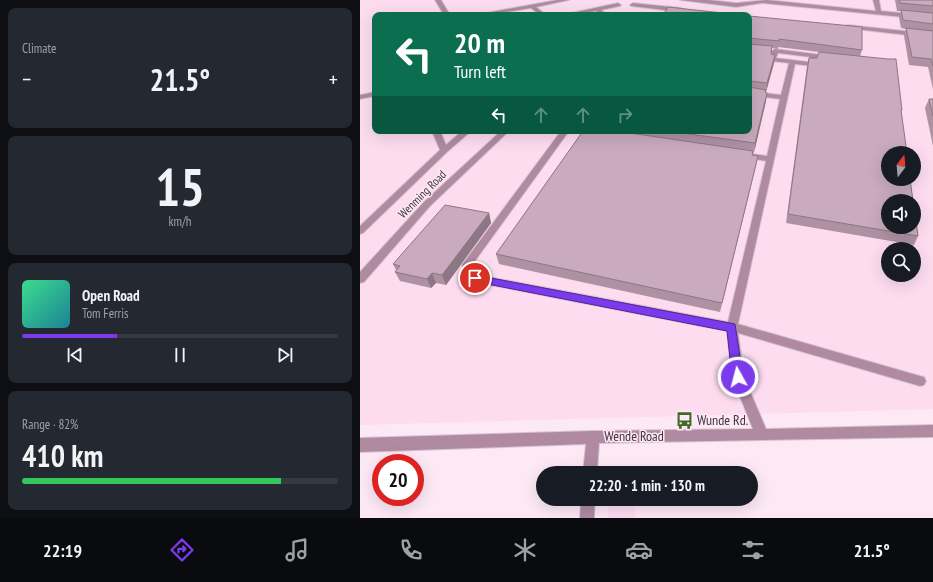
<!DOCTYPE html>
<meta charset="utf-8">
<style>
:root{--surface:#171b24;--page:#242831;--text:#f1f3f6;--muted:#9ea1a6;--line:#363941;--accent:#7c3aed}
body{margin:0;font-family:"PT Sans Narrow",sans-serif;background:var(--page);color:var(--text);height:100vh;display:flex;flex-direction:column;font-size:15px;white-space:nowrap}
*{box-sizing:border-box;margin:0}
p{font-size:13px;color:var(--muted)}
.icon{flex:none;width:22px;height:22px;fill:none;stroke:currentColor;stroke-width:2;stroke-linecap:round;stroke-linejoin:round}
.map{position:relative;flex:1;overflow:hidden}
.panel{display:flex;flex-direction:column;gap:8px;padding:8px;background:#0d0f14;width:360px}
.panel>*{flex:none}
.hud{position:absolute;left:12px;top:12px;width:380px;height:122px;border-radius:8px;box-shadow:0 4px 16px #0002;background:#0b6e4f;color:#fff;overflow:hidden}
.needle{width:26px;rotate:16deg}
.tools{position:absolute;left:521px;top:146px;display:grid;gap:8px}
.tools a{display:grid;place-items:center;width:40px;height:40px;border-radius:50%;background:var(--surface);box-shadow:0 4px 16px #0002;font-size:20px}
.speed{position:absolute;left:12px;top:454px;display:flex;gap:8px;font-size:20px;font-weight:700;text-align:center}
.speed>*{display:grid;place-content:center;width:52px;height:52px;border-radius:50%;background:var(--surface);box-shadow:0 4px 16px #0002;line-height:1}
.speed .limit{border:6px solid #d22;background:#fff;color:#111}
.pin{position:absolute;display:grid;place-items:center;width:34px;height:34px;color:#fff;margin:-17px;border:2px solid #fff;border-radius:50%;box-shadow:0 1px 4px #0007}
.me{position:absolute;width:44px;margin:-22px;rotate:353deg;stroke-linejoin:round;filter:drop-shadow(0 0 3px #0008)}
.turn{display:flex;align-items:center;gap:14px;height:84px;padding:0 16px;font-size:18px}
.turn .icon{width:52px;height:52px;stroke-width:2.5}
.turn b{display:block;font-size:28px;line-height:34px}
.lanes{display:flex;align-items:center;height:38px;padding:0 16px;background:#0003;justify-content:center;gap:20px;direction:ltr}
.lanes .off{opacity:.35}
.big{font-size:30px;font-weight:700;line-height:1.1}
.panel .card{flex:1;display:flex;flex-direction:column;justify-content:center;gap:6px;min-width:0;padding:0 14px;border-radius:8px;background:var(--page)}
.panel .dial{align-items:center;gap:0}
.dial b{font-size:52px;line-height:1}
.song{display:flex;align-items:center;gap:12px}
.cover{width:48px;height:48px;border-radius:6px;background:linear-gradient(135deg,hsl(150 70% 55%),hsl(190 70% 35%))}
.played{height:4px;border-radius:2px;background:linear-gradient(90deg,var(--accent) 30%,var(--line) 30%)}
.keys{display:flex;justify-content:space-around;direction:ltr}
.heat{display:flex;justify-content:space-between;align-items:center;font-size:22px;direction:ltr}
.charge{height:6px;border-radius:3px;background:linear-gradient(90deg,#34c759 82%,var(--line) 0)}
.trip{position:absolute;left:176px;top:466px;width:222px;height:40px;border-radius:20px;background:var(--surface);box-shadow:0 4px 16px #0002;font-weight:700;line-height:40px;text-align:center}
.menu{display:flex;height:64px;justify-content:space-around;align-items:center;background:#090b0e;color:var(--muted)}
.menu .icon{width:28px;height:28px}
.menu .selected{color:var(--accent)}
.menu b{font-size:18px;color:var(--text)}
main{display:flex;flex:1;min-height:0}
.map>svg:first-child{display:block}
.built{fill:#fddcf0;fill-rule:evenodd}
.lines{fill:none;stroke-linecap:round;stroke-linejoin:round}
.minor-casing{stroke:#d7c4d0;stroke-width:2}
.minor{fill:#af8aa1;fill-rule:evenodd}
.wall{fill:#ae92a3}
.shaded-wall{fill:#8d7785}
.building{fill:#caaabe;stroke:#8d7785}
.route{fill:#7c3aed;stroke:#51269a}
.labels{text-anchor:middle;dominant-baseline:central;stroke-width:3;stroke-linejoin:round;paint-order:stroke}
.street-label{font-size:12px;fill:#41343c;stroke:#fde8f5}
.near-poi-label{font-size:14px;fill:#41343c;stroke:#fde8f5;text-anchor:start}
.near-street-label{font-size:14px;fill:#41343c;stroke:#fde8f5}
</style>
<main>
<section class="panel">
<div class="card"><p>Climate</p>
<div class="heat"><a>−</a><b class="big">21.5°</b><a>+</a></div>
</div>
<div class="card dial"><b>15</b><p>km/h</p></div>
<div class="card">
<div class="song"><i class="cover"></i><div><b>Open Road</b><p>Tom Ferris</p></div></div>
<div class="played"></div>
<div class="keys"><svg class="icon" aria-label="previous" viewBox="0 0 24 24"><path d="M18 5L8 12l10 7zM5 5v14"/></svg><svg class="icon" aria-label="pause" viewBox="0 0 24 24"><path d="M8 5v14M16 5v14"/></svg><svg class="icon" aria-label="next" viewBox="0 0 24 24"><path d="M6 5l10 7-10 7zM19 5v14"/></svg></div>
</div>
<div class="card"><p>Range · 82%</p><b class="big">410 km</b><div class="charge"></div></div>
</section>
<div class="map">
<svg width="573" height="518" viewBox="0 0 573 518">
<rect width="100%" height="100%" fill="#fde8f5"/>
<g class="built">
<path d="M0 0H573V409L0 425ZM15 15H389V131H15ZM528 153H554V179H528ZM528 201H554V227H528ZM528 249H554V275H528Z"/>
<polygon points="249,499 274,499 275,518 248,518"/>
</g>
<g class="lines">
<defs>
<g id="minor">
<polygon points="75,0 81,0 90,15 84,15"/>
<polygon points="197,0 209,0 176,7 186,15 180,15 171,8 127,15 115,15"/>
<polygon points="320,0 349,0 376,3 407,0 516,11 513,0 519,0 521,11 573,16 573,20 402,3 376,7"/>
<polygon points="258,3 261,5 260,6 241,10 247,15 241,15 236,11 213,15 202,15"/>
<polygon points="273,3 321,8 324,10 321,12 271,6 270,5"/>
<polygon points="488,25 573,34 573,38 486,28 486,26"/>
<path d="M415 49 471 56 474 58 471 60 456 58 455 64 452 66 435 64 378 324 560 376 564 377 566 381 564 385 560 386 378 333 384 377 406 429 573 425V437L239 443 237 473H223L226 444 0 452V438L233 431 393 429 372 377 367 331 115 282 111 281 102 265 201 131H209L112 265 118 275 368 322 406 161 384 157 380 155 384 153 407 156 420 99 389 95V91L421 95 429 63 411 61 412 51ZM418 53 450 57 449 62 416 58Z"/>
<polygon points="15,92 15,96 0,99 0,95"/>
<polygon points="72,131 80,131 86,145 102,131 111,131 87,152 3,233 0,234 0,226 80,150"/>
<polygon points="141,131 149,131 70,206 4,282 0,283 0,272 64,202"/>
<polygon points="221,499 235,499 234,518 220,518"/>
</g>
</defs>
<use href="#minor" class="minor-casing"/>
<use href="#minor" class="minor"/>
</g>
<g class="wall">
<polygon points="535,0 573,0 573,89 568,67 549,65 544,36 546,29 541,28 539,18 541,11 537,11"/>
<polygon points="389,16 502,50 500,56 542,110 541,112 558,236 554,245 426,223 447,66 449,58 457,58 459,52 418,47 418,49 412,48 411,54 415,55 414,63 406,92 405,92 406,101 393,155 398,156 396,165 360,312 139,264 136,254 223,131 389,131"/>
<polygon points="569,99 573,99 573,146 565,108"/>
<polygon points="129,213 131,223 86,285 76,283 71,288 40,281 35,272 36,270 33,264"/>
</g>
<g class="shaded-wall">
<polygon points="415,55 414,63 406,92 407,83"/>
<polygon points="407,93 406,101 394,153 395,143"/>
<polygon points="398,156 396,165 360,312 362,303"/>
<polygon points="129,213 131,223 86,285 82,275"/>
<polygon points="72,273 76,283 71,288 67,279"/>
</g>
<g class="building">
<polygon points="539,0 573,0 573,6 540,3"/>
<polygon points="308,7 381,15 303,15"/>
<polygon points="541,10 573,13 573,24 543,20"/>
<polygon points="389,16 502,27 502,50 419,39 419,41 389,38 389,44"/>
<polygon points="546,28 573,31 573,66 571,59 552,57"/>
<polygon points="389,44 412,46 411,54 415,55 407,83 390,81 389,82"/>
<polygon points="459,52 528,59 536,59 542,110 541,110 547,153 528,153 528,179 550,179 553,201 528,201 528,227 554,227 554,205 558,236 428,214 449,58 457,58"/>
<polygon points="389,86 389,87 406,90 405,92 407,93 395,143 307,131 389,131"/>
<polygon points="569,99 573,99 573,116"/>
<polygon points="223,131 256,131 393,151 392,155 398,156 362,303 136,254"/>
<polygon points="85,205 129,213 82,275 72,273 67,279 35,272 40,266 33,264"/>
</g>
<polygon class="route" points="115,275 375,324 383,377 382,381 378,382 374,381 372,377 367,331 112,281 110,278 112,276"/>
<defs>
<symbol id="bus-bare" viewBox="-9 -9 18 18"><path d="M-5-6H5V4H4V6H2V4H-2V6H-4V4H-5ZM-3.5-4V0h7V-4ZM-3.5 1.2v1.5H-2V1.2ZM2 1.2v1.5H3.5V1.2Z" fill="#436a25" stroke="#fde8f5" stroke-width="2.5" paint-order="stroke"/></symbol>
</defs>
<g fill-rule="evenodd">
<use href="#bus-bare" x="312" y="408" width="25" height="25"/>
</g>
<g class="labels">
<g class="street-label">
<text transform="translate(62 194) rotate(-45)">Wenming Road</text>
</g>
<g class="near-poi-label">
<text x="337" y="420">Wunde Rd.</text>
</g>
<g class="near-street-label">
<text x="274" y="436">Wende Road</text>
</g>
</g>
</svg>
<div class="tools">
<a><svg class="needle" viewBox="-14 -14 28 28"><path d="M0-13l5 13h-10z" fill="#e53935"/><path d="M0 13l5-13h-10z" fill="#9ea1a6"/></svg></a>
<a><svg class="icon" aria-label="sound" viewBox="0 0 24 24"><path d="M4 9h4l5-4v14l-5-4H4zM17 9q2 3 0 6"/></svg></a>
<a><svg class="icon" aria-label="search" viewBox="0 0 24 24"><circle cx="10" cy="10" r="6"/><path d="M15 15l6 6"/></svg></a>
</div>
<div class="speed"><div class="limit">20</div></div>
<div class="pin" style="left:115px;top:278px;background:#d93025"><svg class="icon" aria-label="arrive" viewBox="0 0 24 24"><path d="M6 21V4h12l-3 4 3 4H6"/></svg></div>
<svg class="me" style="left:378px;top:377px" viewBox="-20 -20 40 40"><circle r="17" fill="#7c3aed" stroke="#fff" stroke-width="3"/><path d="M0-11L8 9 0 5-8 9z" fill="#fff"/></svg>
<div class="trip">22:20 · 1 min · 130 m</div>
<div class="hud">
<div class="turn"><svg class="icon" aria-label="left" viewBox="0 0 24 24"><path d="M17 20v-9H6M10 6l-5 5 5 5"/></svg><div><b>20 m</b>Turn left</div></div>
<div class="lanes"><svg class="icon" aria-label="left" viewBox="0 0 24 24"><path d="M17 20v-9H6M10 6l-5 5 5 5"/></svg><svg class="icon off" aria-label="ahead" viewBox="0 0 24 24"><path d="M12 20V5M6 11l6-6 6 6"/></svg><svg class="icon off" aria-label="ahead" viewBox="0 0 24 24"><path d="M12 20V5M6 11l6-6 6 6"/></svg><svg class="icon off" aria-label="right" viewBox="0 0 24 24"><path d="M7 20v-9h11M14 6l5 5-5 5"/></svg></div>
</div>
</div>
</main>
<nav class="menu">
<b>22:19</b>
<svg class="icon selected" aria-label="directions" viewBox="0 0 24 24"><path d="M12 3l9 9-9 9-9-9zM9 14v-3h6M13 9l2 2-2 2"/></svg>
<svg class="icon" aria-label="music" viewBox="0 0 24 24"><path d="M9 18V5l10-2v13"/><circle cx="6" cy="18" r="3"/><circle cx="16" cy="16" r="3"/></svg>
<svg class="icon" aria-label="phone" viewBox="0 0 24 24"><path d="M5 4h4l2 5-3 2q2 4 5 5l2-3 5 2v4C11 20 4 13 5 4z"/></svg>
<svg class="icon" aria-label="climate" viewBox="0 0 24 24"><path d="M12 3v18M4 7l16 10M4 17L20 7"/></svg>
<svg class="icon" aria-label="car" viewBox="0 0 24 24"><path d="M5 17H2v-5l4-1 3-4h7l3 4 3 1v5h-3M9 17h6M6 11h13"/><circle cx="7" cy="17" r="2"/><circle cx="17" cy="17" r="2"/></svg>
<svg class="icon" aria-label="filters" viewBox="0 0 24 24"><path d="M4 7h16M4 17h16"/><circle cx="9" cy="7" r="2"/><circle cx="15" cy="17" r="2"/></svg>
<b>21.5°</b>
</nav>
